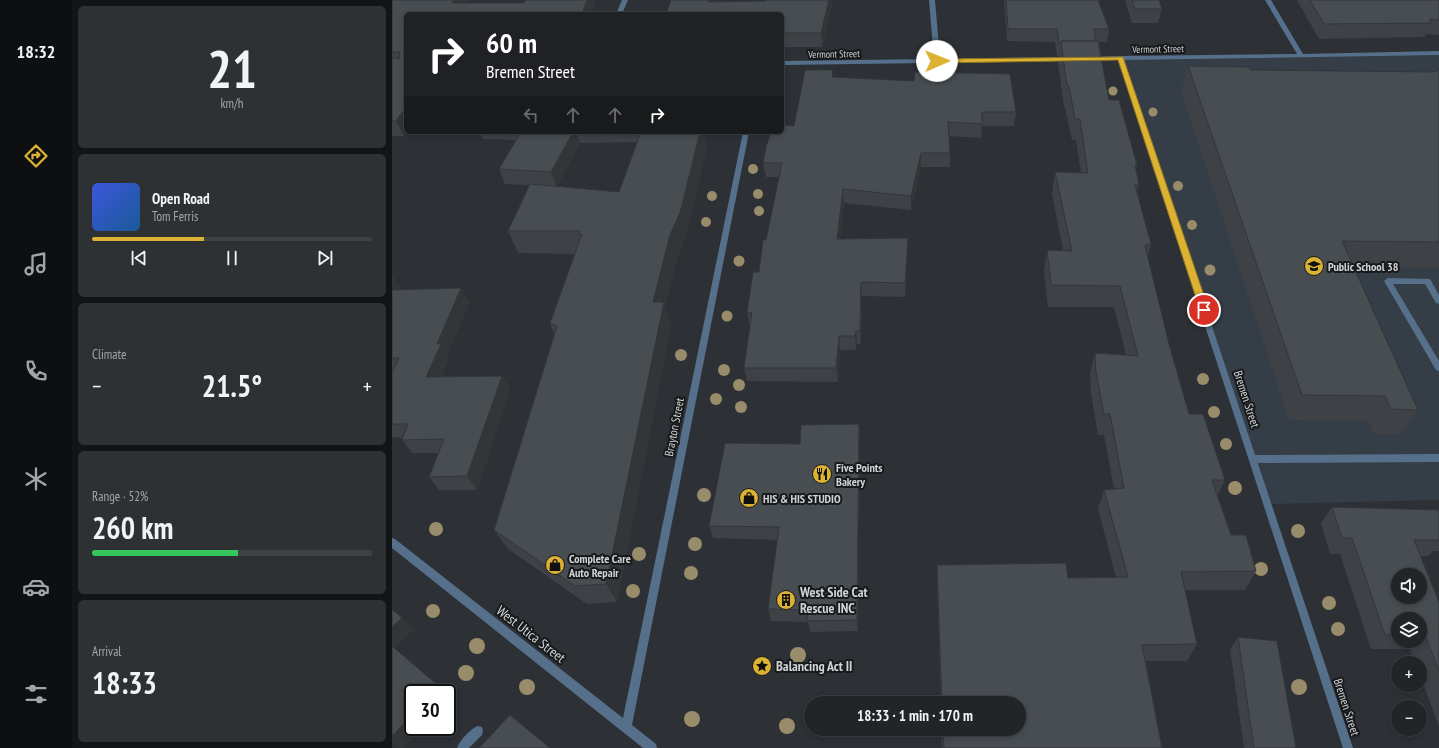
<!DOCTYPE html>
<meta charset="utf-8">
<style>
:root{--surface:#222528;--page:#2e3134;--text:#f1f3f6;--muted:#a2a5a8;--line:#3f4245;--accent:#dcb233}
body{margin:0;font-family:"PT Sans Narrow",sans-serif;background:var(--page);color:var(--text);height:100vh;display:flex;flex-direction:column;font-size:15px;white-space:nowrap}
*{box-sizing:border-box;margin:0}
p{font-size:13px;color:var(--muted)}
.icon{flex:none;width:22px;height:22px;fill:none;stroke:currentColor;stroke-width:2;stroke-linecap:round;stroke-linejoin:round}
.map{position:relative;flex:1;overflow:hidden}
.details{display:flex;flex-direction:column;gap:6px;padding:6px;background:#131416;width:320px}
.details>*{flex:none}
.guide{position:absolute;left:12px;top:12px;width:380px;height:122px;border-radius:6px;box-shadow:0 2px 6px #0003,0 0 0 1px var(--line);background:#202124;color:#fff;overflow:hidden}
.fabs{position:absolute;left:999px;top:568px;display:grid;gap:8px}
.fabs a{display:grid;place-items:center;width:36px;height:36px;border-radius:50%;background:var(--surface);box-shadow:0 2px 6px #0003,0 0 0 1px var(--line);font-size:20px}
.speed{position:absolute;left:12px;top:684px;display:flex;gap:8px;font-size:20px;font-weight:700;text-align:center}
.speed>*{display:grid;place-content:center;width:52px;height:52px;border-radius:50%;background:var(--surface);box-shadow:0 2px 6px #0003,0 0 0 1px var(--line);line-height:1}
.speed .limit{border:2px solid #111;border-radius:6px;background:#fff;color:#111}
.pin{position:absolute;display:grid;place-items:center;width:34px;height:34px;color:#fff;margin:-17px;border:2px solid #fff;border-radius:50%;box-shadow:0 1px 4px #0007}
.me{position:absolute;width:44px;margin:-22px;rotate:89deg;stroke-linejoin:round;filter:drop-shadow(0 0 3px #0008)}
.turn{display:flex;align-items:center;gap:14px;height:84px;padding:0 16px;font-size:18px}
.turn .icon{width:52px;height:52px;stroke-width:2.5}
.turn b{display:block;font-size:28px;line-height:34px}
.lanes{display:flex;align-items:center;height:38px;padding:0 16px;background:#0003;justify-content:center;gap:20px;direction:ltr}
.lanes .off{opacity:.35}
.big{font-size:30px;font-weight:800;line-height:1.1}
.details .tile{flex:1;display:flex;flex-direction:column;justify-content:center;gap:6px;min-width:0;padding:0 14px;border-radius:6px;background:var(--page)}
.details .dial{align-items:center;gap:0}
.dial b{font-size:52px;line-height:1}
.song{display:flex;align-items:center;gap:12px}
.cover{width:48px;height:48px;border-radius:6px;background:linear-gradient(135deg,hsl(230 70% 55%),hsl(210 70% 35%))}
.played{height:4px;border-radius:2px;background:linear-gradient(90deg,var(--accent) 40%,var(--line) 40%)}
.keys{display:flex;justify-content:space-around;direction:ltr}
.heat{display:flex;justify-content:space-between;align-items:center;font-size:22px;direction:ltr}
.charge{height:6px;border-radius:3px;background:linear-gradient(90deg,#34c759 52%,var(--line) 0)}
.trip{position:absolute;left:412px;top:696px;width:222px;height:40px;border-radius:20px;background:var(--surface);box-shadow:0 2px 6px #0003,0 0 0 1px var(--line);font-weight:800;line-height:40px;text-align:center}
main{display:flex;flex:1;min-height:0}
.tab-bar{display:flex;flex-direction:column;width:72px;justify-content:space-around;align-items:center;background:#0e0f10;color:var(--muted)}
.tab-bar .icon{width:28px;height:28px}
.tab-bar .active{color:var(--accent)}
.tab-bar b{font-size:18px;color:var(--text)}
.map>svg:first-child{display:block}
.built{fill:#353d46}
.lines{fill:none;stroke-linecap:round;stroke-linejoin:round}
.service{fill:#56708b;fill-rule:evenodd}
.minor{fill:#56708b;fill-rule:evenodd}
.tree{fill:#988c6b}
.wall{fill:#3e4247;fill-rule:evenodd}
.shaded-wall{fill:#323639}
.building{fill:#484d52;stroke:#323639;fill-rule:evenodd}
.route{fill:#dcb233;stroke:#8f7421}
.labels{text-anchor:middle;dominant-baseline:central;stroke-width:4;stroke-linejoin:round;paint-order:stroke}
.far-street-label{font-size:10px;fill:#d0d3d5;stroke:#17191b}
.poi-label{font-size:12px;font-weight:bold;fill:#d0d3d5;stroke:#17191b;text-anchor:start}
.street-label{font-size:12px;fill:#d0d3d5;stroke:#17191b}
.near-poi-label{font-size:14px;font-weight:bold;fill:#d0d3d5;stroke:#17191b;text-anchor:start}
.near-street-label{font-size:14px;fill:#d0d3d5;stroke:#17191b}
</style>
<main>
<nav class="tab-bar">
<b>18:32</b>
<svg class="icon active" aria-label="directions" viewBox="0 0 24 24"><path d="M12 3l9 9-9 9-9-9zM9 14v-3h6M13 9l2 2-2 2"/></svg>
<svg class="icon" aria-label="music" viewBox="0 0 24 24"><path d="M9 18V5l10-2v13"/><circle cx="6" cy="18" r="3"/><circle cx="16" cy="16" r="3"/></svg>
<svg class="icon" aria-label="phone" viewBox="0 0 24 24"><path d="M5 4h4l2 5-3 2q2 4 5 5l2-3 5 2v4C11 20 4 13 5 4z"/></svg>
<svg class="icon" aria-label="climate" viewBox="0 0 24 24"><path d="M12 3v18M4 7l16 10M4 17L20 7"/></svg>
<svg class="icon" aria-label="car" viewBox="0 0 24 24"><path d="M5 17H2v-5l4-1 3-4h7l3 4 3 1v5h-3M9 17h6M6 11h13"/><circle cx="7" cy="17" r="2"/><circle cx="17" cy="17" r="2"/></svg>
<svg class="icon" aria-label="filters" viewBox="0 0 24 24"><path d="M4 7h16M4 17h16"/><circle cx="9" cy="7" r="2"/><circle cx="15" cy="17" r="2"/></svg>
</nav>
<section class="details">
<div class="tile dial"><b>21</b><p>km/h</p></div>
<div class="tile">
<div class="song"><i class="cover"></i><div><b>Open Road</b><p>Tom Ferris</p></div></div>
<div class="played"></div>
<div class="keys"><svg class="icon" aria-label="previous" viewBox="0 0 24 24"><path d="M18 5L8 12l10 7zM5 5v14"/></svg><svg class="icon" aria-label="pause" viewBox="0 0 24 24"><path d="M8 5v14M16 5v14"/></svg><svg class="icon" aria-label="next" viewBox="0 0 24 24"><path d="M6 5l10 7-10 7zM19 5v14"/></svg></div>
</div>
<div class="tile"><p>Climate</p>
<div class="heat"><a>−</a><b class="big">21.5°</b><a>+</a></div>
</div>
<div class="tile"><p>Range · 52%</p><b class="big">260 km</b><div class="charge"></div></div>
<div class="tile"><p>Arrival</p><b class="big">18:33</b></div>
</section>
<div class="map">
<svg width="1047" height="748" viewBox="0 0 1047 748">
<rect width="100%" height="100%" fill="#2d3136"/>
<polygon class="built" points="1047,53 1047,500 876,504 728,58"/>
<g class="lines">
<g class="service">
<polygon points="996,278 1038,279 1047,295 1047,304 1044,303 1033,284 1001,284 1047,361 1047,371 1044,370 992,281"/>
<polygon points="1047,454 1047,462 862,463 859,462 858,459 859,456 862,455"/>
<path d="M86 726 90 727 91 731 90 735 77 748H65C68 740 78 729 86 726Z"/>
</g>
<g class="minor">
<polygon points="230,0 236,0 230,14 224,14"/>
<polygon points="537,0 543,0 548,59 677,57 680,59 677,61 390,65 390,61 542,59"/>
<polygon points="873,0 879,0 911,54 1047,51 1047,55 731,60 961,748 951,748 726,60 699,61 696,59 699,57 728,56 905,54"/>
<polygon points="351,132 357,132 240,725 264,744 265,748 251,748 0,548 0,538 3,539 231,718"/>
</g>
</g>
<g class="tree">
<circle cx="721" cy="91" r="4.5"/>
<circle cx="761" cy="112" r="4.5"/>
<circle cx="361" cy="169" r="5"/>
<circle cx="786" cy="186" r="5"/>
<circle cx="366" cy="194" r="5"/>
<circle cx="320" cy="196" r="5"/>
<circle cx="367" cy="211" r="5"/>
<circle cx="314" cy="222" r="5"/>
<circle cx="800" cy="225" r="5"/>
<circle cx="347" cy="261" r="5.5"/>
<circle cx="818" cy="270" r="5.5"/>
<circle cx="335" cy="316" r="5.5"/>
<circle cx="289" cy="355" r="6"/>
<circle cx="332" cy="370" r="6"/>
<circle cx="811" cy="379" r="6"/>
<circle cx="347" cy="385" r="6"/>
<circle cx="324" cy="399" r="6"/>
<circle cx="349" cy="407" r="6"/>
<circle cx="822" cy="412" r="6"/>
<circle cx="834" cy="444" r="6"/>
<circle cx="843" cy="488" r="7"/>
<circle cx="312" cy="495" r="7"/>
<circle cx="44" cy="529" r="7"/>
<circle cx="906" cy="531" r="7"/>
<circle cx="303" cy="544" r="7"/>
<circle cx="247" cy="554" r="7"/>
<circle cx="869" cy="569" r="7"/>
<circle cx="299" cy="573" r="7"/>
<circle cx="241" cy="591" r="7"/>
<circle cx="937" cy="603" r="7"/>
<circle cx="41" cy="611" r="7"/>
<circle cx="946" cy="629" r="7"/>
<circle cx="85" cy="646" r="8"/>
<circle cx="406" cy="655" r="8"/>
<circle cx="74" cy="673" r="8"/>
<circle cx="135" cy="687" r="8"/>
<circle cx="907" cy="687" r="8"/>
<circle cx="300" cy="719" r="8"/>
<circle cx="395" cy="726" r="8"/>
</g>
<g class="wall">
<polygon points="0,0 78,0 75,3 132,3 134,0 204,0 200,14 14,14 14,132 15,132 12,136 0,136"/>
<polygon points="612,0 706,0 717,29 715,42 707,42 717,100 745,165 744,169 747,185 745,192 759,244 756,257 777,344 797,414 833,480 825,496 839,535 864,571 853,590 793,590 805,644 795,661 754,661 770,748 550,748 549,729 627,729 627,703 549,703 545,583 545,565 676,578 724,577 706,509 712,490 722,489 712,435 706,435 699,393 698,374 703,353 734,355 722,307 656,307 652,272 655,250 671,250 660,194 663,172 689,173 684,140 680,140 673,108 672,108 666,62 667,56 665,56 663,42 615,41"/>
<polygon points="733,0 767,0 770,9 766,23 740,23"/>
<polygon points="905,0 1047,0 1047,35 1034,34 1033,37 927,39"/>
<polygon points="324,2 440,4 430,47 390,47 390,14"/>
<polygon points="796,66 858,70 1040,72 1047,70 1047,268 962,267 1026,410 1008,435 982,434 976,421 897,420 789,92"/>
<polygon points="442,77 624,112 622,126 590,126 589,138 557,136 558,153 558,167 529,167 519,210 452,203 448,239 516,238 516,252 513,297 470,296 469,344 465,344 464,350 448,350 446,382 355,381 352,368 358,326 355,313 367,272 374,240 387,177 374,177 371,163"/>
<path d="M87 132H308L315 146 294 236 285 258 273 306 279 324 225 602 195 604 116 549 102 530 162 334 158 323 183 254 126 253 116 231 137 185 113 184 107 169 124 140 91 139ZM245 142 227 192 165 186 188 143Z"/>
<polygon points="0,276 9,290 69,288 77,303 55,355 57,359 49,376 110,376 118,390 85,490 47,490 37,477 47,453 20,453 10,440 10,438 0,437"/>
<polygon points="467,424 468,437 466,631 418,632 416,622 379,621 376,609 385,540 321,538 317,526 408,444"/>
<path d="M940 507 1046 510 1047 508V551H1041L1036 556H1028L1047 602V726L1028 675V663H1023L1018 649H979L948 554H938L929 523ZM1006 619H1028V641H1006Z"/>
<polygon points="846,637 904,748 852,748 838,649"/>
</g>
<g class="shaded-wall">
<polygon points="62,0 78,0 68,14 59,3"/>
<polygon points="195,0 204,0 200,14 190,14"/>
<polygon points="316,0 325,0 319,14 316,2"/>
<polygon points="437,0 440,0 440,4 430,47 429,33"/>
<polygon points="13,108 14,110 14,132 15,132 12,136 4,121"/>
<polygon points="181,132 184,132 188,143 165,187 159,172"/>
<polygon points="308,132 312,132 315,146 294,236 285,258 273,306 279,324 225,602 214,584 261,302 278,235"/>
<polygon points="529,153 529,167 519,210 519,196"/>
<polygon points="451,189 452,203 446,253 445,239"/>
<polygon points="516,238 516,252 513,297 513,283"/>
<polygon points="0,276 9,290 0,301"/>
<polygon points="469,282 470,296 469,344 468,331"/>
<polygon points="69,288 77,303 55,355 57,359 43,391 34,377 45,344"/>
<polygon points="464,331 465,344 464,350 463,336"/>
<polygon points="447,336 448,350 446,382 444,368"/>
<polygon points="110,376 118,390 85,490 75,476"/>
<polygon points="467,424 468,437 466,631 465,620"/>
<polygon points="10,618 23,629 2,649 0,647 0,627"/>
<polygon points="48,687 61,697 55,703 55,693 42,693"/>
<polygon points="21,714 21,727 32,727 11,748 8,748 0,742 0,736"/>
</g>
<g class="building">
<polygon points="0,0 62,0 59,3 132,3 134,0 195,0 190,14 14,14 14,108 13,108 4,121 0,121 0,58 7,59 8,52 0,52"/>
<polygon points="279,0 316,0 316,2 373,1 373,0 437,0 429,33 390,33 390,14 274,14"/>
<polygon points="614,0 706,0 717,29 702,29 704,41 669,41 669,43 667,43 665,29 616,29"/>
<polygon points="740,0 767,0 770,9 743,9"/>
<polygon points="918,0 1047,0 1047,20 1037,19 1040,23 932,24"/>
<polygon points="669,41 706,41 717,100 727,100 745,165 743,165 747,185 743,185 759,244 753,245 777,344 797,414 811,414 833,480 820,480 839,535 854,535 864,571 789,572 805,644 750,645 770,748 552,748 551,729 627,729 627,703 550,703 545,565 674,563 676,578 736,577 712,490 732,488 718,414 712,414 704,372 703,353 746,356 728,286 659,285 655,250 680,251 663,172 696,173 688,119 683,119 677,86 675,86"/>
<polygon points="796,66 857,67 858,70 1040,72 1047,70 1047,242 950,241 1026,410 999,409 993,396 910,395"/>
<polygon points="413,70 441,70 440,77 522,81 523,72 618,74 624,112 590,112 590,124 556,122 558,153 529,153 519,196 451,189 445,239 516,238 513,283 469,282 468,331 464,331 463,336 447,336 444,368 352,368 360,312 355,313 361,272 367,272 371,240 374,240 390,163 371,163 374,147 379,132 390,132 390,125 402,126"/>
<polygon points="129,132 181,132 159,172 107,169"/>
<polygon points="249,132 308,132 288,213 278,235 261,302 272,302 214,584 183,586 102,530 165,326 158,323 190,234 187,234 188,231 116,231 138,184 227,192"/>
<polygon points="69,288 45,344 49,344 34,377 110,376 75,476 37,477 52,439 10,440 16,424 0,424 0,372 7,358 0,358 0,290"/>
<polygon points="467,424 465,620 415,621 416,610 376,609 387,527 317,526 333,443 408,444 409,425"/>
<path d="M940 507 1047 510V540H1022L1047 602V671L1033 635H1028V619H1006V635H993L960 538H950ZM1006 575H1028V597H1006Z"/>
<polygon points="0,609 10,618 0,627"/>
<polygon points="846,637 885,641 904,748 862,748"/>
<polygon points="0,646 48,687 42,693 21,693 21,714 0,736"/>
<polygon points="118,715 158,748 87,748"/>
</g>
<polygon class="route" points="731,57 817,310 816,313 809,313 808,310 726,60 545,63 541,61 545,59"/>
<defs>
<symbol id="school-disc" viewBox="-11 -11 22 22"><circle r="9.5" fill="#dcb233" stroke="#17191b"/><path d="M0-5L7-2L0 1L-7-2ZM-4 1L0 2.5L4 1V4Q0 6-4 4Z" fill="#111"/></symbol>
<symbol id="restaurant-disc" viewBox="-11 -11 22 22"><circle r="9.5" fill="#dcb233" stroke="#17191b"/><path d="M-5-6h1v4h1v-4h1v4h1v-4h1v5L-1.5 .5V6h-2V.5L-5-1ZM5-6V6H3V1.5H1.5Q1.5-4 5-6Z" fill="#111"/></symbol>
<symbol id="shop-disc" viewBox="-11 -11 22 22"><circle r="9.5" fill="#dcb233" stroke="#17191b"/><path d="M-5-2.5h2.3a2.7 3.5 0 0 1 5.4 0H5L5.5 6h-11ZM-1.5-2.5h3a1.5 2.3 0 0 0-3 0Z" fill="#111"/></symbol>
<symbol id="building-disc" viewBox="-11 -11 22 22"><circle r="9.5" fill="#dcb233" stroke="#17191b"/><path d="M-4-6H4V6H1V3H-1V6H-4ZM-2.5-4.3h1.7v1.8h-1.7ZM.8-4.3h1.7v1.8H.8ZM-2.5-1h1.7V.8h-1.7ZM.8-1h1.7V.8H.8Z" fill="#111"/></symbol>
<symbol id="sight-disc" viewBox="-11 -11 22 22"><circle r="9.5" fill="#dcb233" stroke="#17191b"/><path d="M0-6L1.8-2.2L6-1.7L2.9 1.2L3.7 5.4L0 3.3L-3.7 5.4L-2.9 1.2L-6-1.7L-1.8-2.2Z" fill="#111"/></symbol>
</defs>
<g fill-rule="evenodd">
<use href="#school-disc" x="911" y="255" width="22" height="22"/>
<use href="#restaurant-disc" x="419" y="463" width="22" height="22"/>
<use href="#shop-disc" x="346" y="487" width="22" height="22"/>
<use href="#shop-disc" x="152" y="554" width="22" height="22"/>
<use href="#building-disc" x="383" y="589" width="22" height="22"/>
<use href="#sight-disc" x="359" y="655" width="22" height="22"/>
</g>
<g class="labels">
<g class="far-street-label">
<text transform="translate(766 49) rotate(-1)">Vermont Street</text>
<text transform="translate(442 54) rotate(-1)">Vermont Street</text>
</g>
<g class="poi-label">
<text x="936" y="266">Public School 38</text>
<text x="444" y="467">Five Points<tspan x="444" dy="14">Bakery</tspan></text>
<text x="371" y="498">HIS &amp; HIS STUDIO</text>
<text x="177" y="558">Complete Care<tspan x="177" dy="14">Auto Repair</tspan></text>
</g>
<g class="street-label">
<text transform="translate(855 399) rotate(72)">Bremen Street</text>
<text transform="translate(282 427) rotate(-79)">Brayton Street</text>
<text transform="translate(955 707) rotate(72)">Bremen Street</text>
</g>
<g class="near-poi-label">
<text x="408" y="592">West Side Cat<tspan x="408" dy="16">Rescue INC</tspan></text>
<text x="384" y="666">Balancing Act II</text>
</g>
<g class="near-street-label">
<text transform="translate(139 634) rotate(38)">West Utica Street</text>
</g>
</g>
</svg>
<div class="fabs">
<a><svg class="icon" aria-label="sound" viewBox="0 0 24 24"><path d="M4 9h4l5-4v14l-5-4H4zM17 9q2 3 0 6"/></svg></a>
<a><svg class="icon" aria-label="layers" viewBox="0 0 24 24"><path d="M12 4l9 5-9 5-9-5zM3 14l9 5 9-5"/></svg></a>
<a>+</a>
<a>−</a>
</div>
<div class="speed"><div class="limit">30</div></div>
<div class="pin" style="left:812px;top:310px;background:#d93025"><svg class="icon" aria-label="arrive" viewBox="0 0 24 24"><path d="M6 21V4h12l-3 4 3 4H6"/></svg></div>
<svg class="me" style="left:545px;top:61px" viewBox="-20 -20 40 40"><circle r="19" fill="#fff"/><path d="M0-13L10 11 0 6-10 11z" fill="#dcb233"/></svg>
<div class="trip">18:33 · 1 min · 170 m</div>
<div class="guide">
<div class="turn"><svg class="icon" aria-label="right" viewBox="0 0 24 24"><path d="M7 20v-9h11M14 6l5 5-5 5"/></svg><div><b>60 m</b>Bremen Street</div></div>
<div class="lanes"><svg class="icon off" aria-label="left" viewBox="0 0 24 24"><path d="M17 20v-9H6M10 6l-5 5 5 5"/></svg><svg class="icon off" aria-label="ahead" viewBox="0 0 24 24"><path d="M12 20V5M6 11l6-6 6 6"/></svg><svg class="icon off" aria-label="ahead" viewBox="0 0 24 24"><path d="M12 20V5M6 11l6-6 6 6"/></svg><svg class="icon" aria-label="right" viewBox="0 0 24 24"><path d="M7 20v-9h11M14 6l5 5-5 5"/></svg></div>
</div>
</div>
</main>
